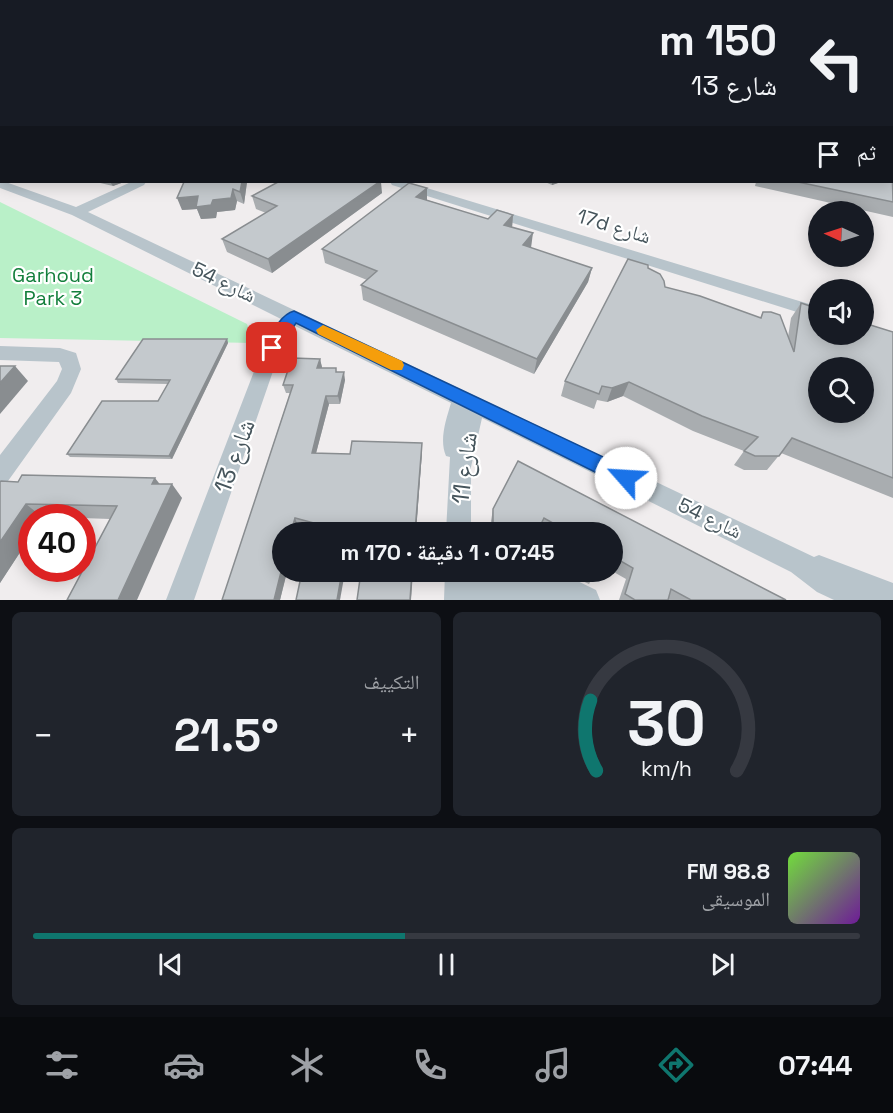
<!DOCTYPE html>
<html lang="ar">
<meta charset="utf-8">
<style>
:root{--surface:#171b24;--page:#20242c;--text:#f1f3f6;--muted:#9ea1a6;--line:#363941;--accent:#0f766e}
body{margin:0;font-family:"Space Grotesk","Noto Naskh Arabic",sans-serif;background:var(--page);color:var(--text);direction:rtl;height:100vh;display:flex;flex-direction:column;font-size:22px;white-space:nowrap}
*{box-sizing:border-box;margin:0}
p{font-size:20px;color:var(--muted)}
.icon{flex:none;width:33px;height:33px;fill:none;stroke:currentColor;stroke-width:2;stroke-linecap:round;stroke-linejoin:round}
.map{position:relative;height:600px;overflow:hidden;direction:ltr}
.details{display:flex;flex-direction:column;gap:12px;padding:12px;background:#0d0f14;flex:1}
.details>*{flex:none}
.banner{position:absolute;left:0px;top:0px;width:894px;height:183px;box-shadow:0 3px 15px #0003;direction:rtl;background:#171b24;color:var(--text);overflow:hidden}
.needle{width:39px;rotate:273deg}
.tools{position:absolute;left:808px;top:201px;display:grid;gap:12px}
.tools a{display:grid;place-items:center;width:66px;height:66px;border-radius:50%;background:var(--surface);box-shadow:0 3px 15px #0003;font-size:30px}
.speed{position:absolute;left:18px;top:504px;display:flex;gap:12px;font-size:30px;font-weight:700;text-align:center}
.speed>*{display:grid;place-content:center;width:78px;height:78px;border-radius:50%;background:var(--surface);box-shadow:0 3px 15px #0003;line-height:1}
.speed .limit{border:9px solid #d22;background:#fff;color:#111}
.pin{position:absolute;display:grid;place-items:center;width:51px;height:51px;color:#fff;margin:-26px;border-radius:12px;box-shadow:0 3px 9px #0006}
.me{position:absolute;width:66px;margin:-33px;rotate:296deg;stroke-linejoin:round;filter:drop-shadow(0 0 4px #0008)}
.turn{display:flex;align-items:center;gap:21px;height:126px;padding:0 18px;font-size:27px}
.turn .icon{width:78px;height:78px;stroke-width:2.5}
.turn b{display:block;font-size:42px;line-height:51px}
.then{display:flex;align-items:center;height:57px;padding:0 18px;background:#0003;gap:12px;font-size:22px}
.big{font-size:45px;font-weight:700;line-height:1.1}
.details .widget{flex:1;display:flex;flex-direction:column;justify-content:center;gap:9px;min-width:0;padding:0 21px;border-radius:9px;background:var(--page)}
.details .dial{align-items:center;gap:0}
.dial svg{height:156px;overflow:visible;fill:none;stroke:var(--line);stroke-width:7;stroke-linecap:round;text-anchor:middle}
.dial text{fill:var(--text);stroke:none}
.song{display:flex;align-items:center;gap:18px}
.cover{width:72px;height:72px;border-radius:9px;background:linear-gradient(135deg,hsl(100 70% 55%),hsl(280 70% 35%))}
.played{height:6px;border-radius:3px;background:linear-gradient(90deg,var(--accent) 45%,var(--line) 45%)}
.keys{display:flex;justify-content:space-around;direction:ltr}
.heat{display:flex;justify-content:space-between;align-items:center;font-size:33px;direction:ltr}
.details .tiles{flex:1;display:grid;gap:12px;grid-template-columns:1fr 1fr}
.widget:last-child{grid-column:span 2}
.trip{position:absolute;left:272px;top:522px;width:351px;height:60px;border-radius:30px;background:var(--surface);box-shadow:0 3px 15px #0003;font-weight:700;line-height:60px;text-align:center;direction:rtl}
.tab-bar{display:flex;height:96px;justify-content:space-around;align-items:center;background:#090b0e;color:var(--muted)}
.tab-bar .icon{width:42px;height:42px}
.tab-bar .active{color:var(--accent)}
.tab-bar b{font-size:27px;color:var(--text)}
.map>svg:first-child{display:block}
.green{fill:#b9f0c8}
.lines{fill:none;stroke-linecap:round;stroke-linejoin:round}
.minor{fill:#b8c4cb;fill-rule:evenodd}
.major{fill:#acc1ce;fill-rule:evenodd}
.wall{fill:#a9adb0}
.shaded-wall{fill:#898d90}
.building{fill:#c4c9cd;stroke:#898d90;stroke-width:1.5;fill-rule:evenodd}
.route{fill:#1a73e8;stroke:#114b97;stroke-width:1.5}
.slow{fill:#f59e0b}
.labels{text-anchor:middle;dominant-baseline:central;stroke-width:4.5;stroke-linejoin:round;paint-order:stroke}
.street-label{font-size:20px;fill:#45545b;stroke:#fff}
.park-label{font-size:20px;fill:#137f3c;stroke:#fff}
.near-street-label{font-size:24px;fill:#45545b;stroke:#fff}
</style>
<div class="map">
<svg width="893" height="600" viewBox="0 0 893 600">
<rect width="100%" height="100%" fill="#f0edee"/>
<polygon class="green" points="0,202 247,324 253,343 0,338"/>
<g class="lines">
<g class="minor">
<path d="M0 180 76 207 131 182H146L144 185 88 212 814 557 819 555 893 583V600H834L817 592 791 572 482 418 471 467V532H446L450 457 446 456C439 440 446 420 451 403L295 326 281 348 194 600H166L263 348 281 319 72 215 0 188Z"/>
<polygon points="390,182 407,182 819,307 819,319 392,185"/>
<polygon points="0,346 60,348 76,353 81,369 71,393 8,481 0,484 0,455 57,381 62,369 59,362 0,360"/>
<polygon points="445,572 471,572 471,579 522,580 519,572 559,572 596,590 600,600 444,600"/>
</g>
<rect class="major" x="892" y="147" width="1" height="8"/>
</g>
<g class="wall">
<polygon points="893,166 893,217 755,186 756,182 892,182"/>
<polygon points="96,182 124,182 113,186"/>
<polygon points="247,182 244,204 237,201 235,210 217,212 216,218 201,219 197,209 182,210"/>
<polygon points="545,182 561,182 552,185"/>
<polygon points="427,188 427,200 488,219 513,215 512,227 531,248 592,268 588,282 534,374 363,300 361,285 367,280 325,263 322,249"/>
<polygon points="382,193 272,273 227,252 222,239 266,213 256,209 252,196"/>
<polygon points="665,287 760,318 763,312 788,337 791,318 801,303 893,332 893,498 781,453 767,470 744,470 734,465 744,451 693,431 623,396 607,402 597,400 594,409 561,396 565,381"/>
<polygon points="227,339 228,343 172,459 70,457 67,454 158,401 168,384 118,383 116,379"/>
<polygon points="320,359 322,368 337,372 345,380 340,404 329,404 316,453 350,454 422,443 422,452 416,532 312,532 312,529 298,526 280,600 222,600 290,393 286,393 283,385"/>
<polygon points="518,461 786,600 619,600 626,579 612,571 612,532 544,532 540,530 539,532 491,532 491,521 493,509"/>
<polygon points="0,482 160,484 182,498 110,519 82,518 32,518 32,534 0,583"/>
<polygon points="497,572 519,572 519,575 518,578 497,577"/>
<polygon points="563,572 596,572 589,584"/>
</g>
<g class="shaded-wall">
<polygon points="110,182 124,182 113,186"/>
<polygon points="242,182 247,182 244,204 240,192"/>
<polygon points="379,182 381,182 382,193 272,273 268,259"/>
<polygon points="552,182 561,182 552,185"/>
<polygon points="427,188 427,201 416,197"/>
<polygon points="233,189 237,201 235,210 217,212 216,218 201,219 197,209 182,210 177,198 198,196 213,200"/>
<polygon points="513,215 512,228 504,225"/>
<polygon points="533,233 531,248 523,245"/>
<polygon points="592,268 588,282 534,374 537,359"/>
<polygon points="227,339 228,343 172,459 169,456"/>
<polygon points="320,359 322,367 319,376 317,368"/>
<polygon points="15,366 28,381 0,414 0,383"/>
<polygon points="344,372 345,380 340,404 338,396"/>
<polygon points="629,382 623,396 607,402 612,388"/>
<polygon points="326,396 329,404 314,461 312,453"/>
<polygon points="422,443 422,452 416,532 415,532"/>
<polygon points="155,478 166,492 152,484"/>
<polygon points="172,484 182,498 137,600 118,600"/>
<polygon points="26,504 42,517 32,518 32,534 0,583 0,542"/>
<polygon points="295,518 298,526 296,532 291,532"/>
<polygon points="282,568 282,572 287,572 280,600 274,600"/>
<polygon points="342,572 345,572 340,600 337,600"/>
<polygon points="412,572 413,572 411,600 410,600"/>
</g>
<g class="building">
<polygon points="892,166 893,202 798,182 892,182"/>
<polygon points="184,182 242,182 240,192 233,189 231,198 213,200 211,205 196,207 198,196 177,198"/>
<polygon points="278,182 379,182 268,259 222,239 277,206 252,196"/>
<polygon points="409,183 427,188 416,197 488,219 497,210 513,215 504,225 533,233 523,245 592,268 537,359 361,285 377,271 322,249"/>
<path d="M628 259 648 265V268L660 274 664 281 665 287 700 296 761 318 763 312H771L780 315 794 352 801 303 819 309V334H864V323L893 332V478L792 438 779 456H755L744 451 758 437 702 416 629 382 612 388 602 386 599 394 565 381ZM819 368H864V412H819Z"/>
<polygon points="143,339 227,339 169,456 67,454 102,401 158,401 170,380 116,379"/>
<polygon points="292,358 320,359 317,368 336,368 336,372 344,372 338,396 326,396 312,453 350,454 352,441 422,443 415,532 312,532 314,523 295,518 291,532 282,532 282,568 274,600 222,600 293,385 283,385"/>
<polygon points="0,366 15,366 0,383"/>
<polygon points="518,461 786,600 691,600 671,589 668,600 635,600 625,594 633,568 612,556 612,532 566,532 567,531 544,518 537,532 518,532 509,527 493,527 493,509"/>
<polygon points="22,475 155,478 152,484 172,484 118,600 67,600 117,506 26,504 0,542 0,482 1,481 18,482"/>
<polygon points="302,572 342,572 337,600 296,600"/>
<polygon points="361,572 412,572 410,600 357,600"/>
<polygon points="497,572 519,572 519,575 498,574"/>
</g>
<linearGradient id="sky" x2="0" y2="1"><stop stop-color="#80c8eb"/><stop offset="0.51" stop-color="#f8f7f7"/><stop offset="1" stop-color="#f8f7f7" stop-opacity="0"/></linearGradient>
<rect width="893" height="173" fill="url(#sky)"/>
<path class="route" d="M294 311 633 471 636 478 633 484 626 487 619 484 296 323 277 352H267L264 348C271 336 279 315 294 311Z"/>
<polygon class="slow" points="323,325 402,361 404,365 402,370 391,370 318,334 316,330"/>
<g class="labels">
<g class="street-label">
<text transform="translate(614 226) rotate(17)">17d شارع</text>
<text transform="translate(224 282) rotate(26)">شارع 54</text>
<text transform="translate(710 518) rotate(26)">شارع 54</text>
</g>
<g class="park-label">
<text x="53" y="275">Garhoud<tspan x="53" dy="23">Park 3</tspan></text>
</g>
<g class="near-street-label">
<text transform="translate(234 456) rotate(-70)">شارع 13</text>
<text transform="translate(464 468) rotate(-83)">شارع 11</text>
</g>
</g>
</svg>
<div class="tools">
<a><svg class="needle" viewBox="-14 -14 28 28"><path d="M0-13l5 13h-10z" fill="#e53935"/><path d="M0 13l5-13h-10z" fill="#9ea1a6"/></svg></a>
<a><svg class="icon" aria-label="sound" viewBox="0 0 24 24"><path d="M4 9h4l5-4v14l-5-4H4zM17 9q2 3 0 6"/></svg></a>
<a><svg class="icon" aria-label="search" viewBox="0 0 24 24"><circle cx="10" cy="10" r="6"/><path d="M15 15l6 6"/></svg></a>
</div>
<div class="speed"><div class="limit">40</div></div>
<div class="pin" style="left:272px;top:348px;background:#d93025"><svg class="icon" aria-label="arrive" viewBox="0 0 24 24"><path d="M6 21V4h12l-3 4 3 4H6"/></svg></div>
<svg class="me" style="left:626px;top:478px" viewBox="-20 -20 40 40"><circle r="19" fill="#fff"/><path d="M0-13L10 11 0 6-10 11z" fill="#1a73e8"/></svg>
<div class="trip">07:45 · 1 دقيقة · 170 m</div>
<div class="banner">
<div class="turn"><svg class="icon" aria-label="left" viewBox="0 0 24 24"><path d="M17 20v-9H6M10 6l-5 5 5 5"/></svg><div><b>150 m</b>شارع 13</div></div>
<div class="then">ثم<svg class="icon" aria-label="arrive" viewBox="0 0 24 24"><path d="M6 21V4h12l-3 4 3 4H6"/></svg></div>
</div>
</div>
<section class="details">
<div class="tiles">
<div class="widget dial"><svg viewBox="0 0 100 80">
<path d="M14 69A42 42 0 1 1 86 69"/>
<path d="M14 69A42 42 0 0 1 11 33" stroke="#0f766e"/>
<text x="50" y="56" font-size="32" font-weight="700">30</text>
<text x="50" y="72" font-size="11">km/h</text>
</svg></div>
<div class="widget"><p>التكييف</p>
<div class="heat"><a>−</a><b class="big">21.5°</b><a>+</a></div>
</div>
<div class="widget">
<div class="song"><i class="cover"></i><div><b>98.8 FM</b><p>الموسيقى</p></div></div>
<div class="played"></div>
<div class="keys"><svg class="icon" aria-label="previous" viewBox="0 0 24 24"><path d="M18 5L8 12l10 7zM5 5v14"/></svg><svg class="icon" aria-label="pause" viewBox="0 0 24 24"><path d="M8 5v14M16 5v14"/></svg><svg class="icon" aria-label="next" viewBox="0 0 24 24"><path d="M6 5l10 7-10 7zM19 5v14"/></svg></div>
</div>
</div>
</section>
<nav class="tab-bar">
<b>07:44</b>
<svg class="icon active" aria-label="directions" viewBox="0 0 24 24"><path d="M12 3l9 9-9 9-9-9zM9 14v-3h6M13 9l2 2-2 2"/></svg>
<svg class="icon" aria-label="music" viewBox="0 0 24 24"><path d="M9 18V5l10-2v13"/><circle cx="6" cy="18" r="3"/><circle cx="16" cy="16" r="3"/></svg>
<svg class="icon" aria-label="phone" viewBox="0 0 24 24"><path d="M5 4h4l2 5-3 2q2 4 5 5l2-3 5 2v4C11 20 4 13 5 4z"/></svg>
<svg class="icon" aria-label="climate" viewBox="0 0 24 24"><path d="M12 3v18M4 7l16 10M4 17L20 7"/></svg>
<svg class="icon" aria-label="car" viewBox="0 0 24 24"><path d="M5 17H2v-5l4-1 3-4h7l3 4 3 1v5h-3M9 17h6M6 11h13"/><circle cx="7" cy="17" r="2"/><circle cx="17" cy="17" r="2"/></svg>
<svg class="icon" aria-label="filters" viewBox="0 0 24 24"><path d="M4 7h16M4 17h16"/><circle cx="9" cy="7" r="2"/><circle cx="15" cy="17" r="2"/></svg>
</nav>
